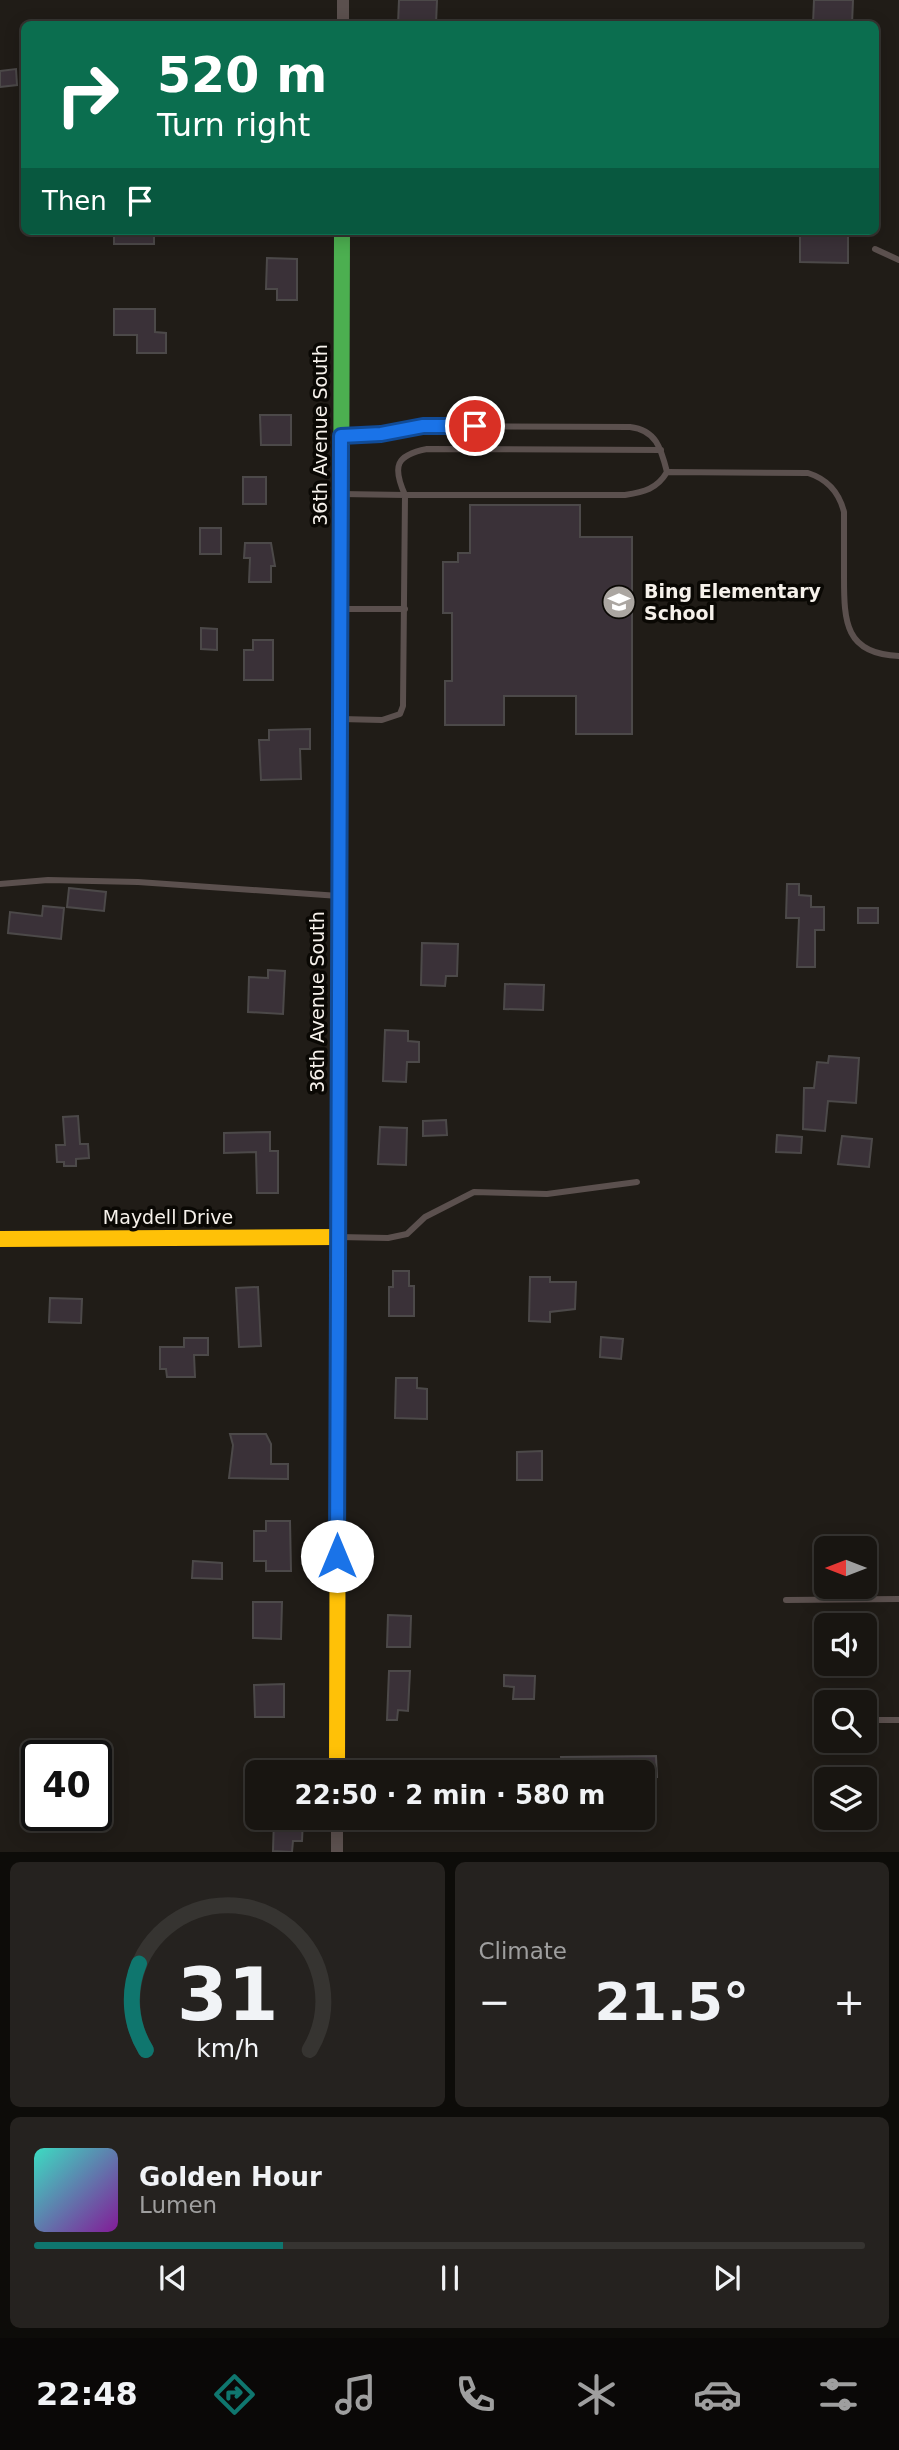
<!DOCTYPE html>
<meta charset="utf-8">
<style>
:root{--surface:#181511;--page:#25221f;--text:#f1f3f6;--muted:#9f9f9f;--line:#363431;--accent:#0f766e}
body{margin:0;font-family:"DejaVu Sans",sans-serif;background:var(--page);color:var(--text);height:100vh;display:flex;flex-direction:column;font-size:26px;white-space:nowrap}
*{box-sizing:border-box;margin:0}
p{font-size:23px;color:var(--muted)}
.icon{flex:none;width:38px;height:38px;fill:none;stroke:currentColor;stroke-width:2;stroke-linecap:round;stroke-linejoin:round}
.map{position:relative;height:1852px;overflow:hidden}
.side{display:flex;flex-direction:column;gap:10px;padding:10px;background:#0d0c09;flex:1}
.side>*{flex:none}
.guide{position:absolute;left:21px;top:21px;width:858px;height:214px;border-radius:10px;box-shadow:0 4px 18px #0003,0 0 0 2px var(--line);background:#0b6e4f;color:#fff;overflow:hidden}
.needle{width:46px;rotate:270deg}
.buttons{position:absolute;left:814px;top:1536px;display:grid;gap:14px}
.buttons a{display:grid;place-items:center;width:63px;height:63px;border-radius:10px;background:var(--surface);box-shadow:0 4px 18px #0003,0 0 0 2px var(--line);font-size:35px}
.speed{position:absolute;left:21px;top:1740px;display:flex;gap:14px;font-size:35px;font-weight:700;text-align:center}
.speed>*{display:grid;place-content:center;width:91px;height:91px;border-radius:50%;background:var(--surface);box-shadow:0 4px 18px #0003,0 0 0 2px var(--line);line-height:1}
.speed .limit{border:4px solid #111;border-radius:10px;background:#fff;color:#111}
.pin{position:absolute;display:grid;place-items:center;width:60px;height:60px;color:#fff;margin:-30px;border:4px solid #fff;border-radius:50%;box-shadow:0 2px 7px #0007}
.me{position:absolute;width:77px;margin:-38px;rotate:0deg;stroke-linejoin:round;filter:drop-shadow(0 0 5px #0008)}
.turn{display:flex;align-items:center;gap:24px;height:147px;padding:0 21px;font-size:32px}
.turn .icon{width:91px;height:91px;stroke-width:2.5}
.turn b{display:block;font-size:49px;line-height:60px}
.then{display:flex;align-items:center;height:66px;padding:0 21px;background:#0003;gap:14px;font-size:26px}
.big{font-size:52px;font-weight:800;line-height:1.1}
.side .tile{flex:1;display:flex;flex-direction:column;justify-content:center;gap:10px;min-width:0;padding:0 24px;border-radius:10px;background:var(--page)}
.side .dial{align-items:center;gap:0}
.dial svg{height:182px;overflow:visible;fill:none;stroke:var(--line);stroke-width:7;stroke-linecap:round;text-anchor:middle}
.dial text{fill:var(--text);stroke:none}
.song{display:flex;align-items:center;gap:21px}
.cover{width:84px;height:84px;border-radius:10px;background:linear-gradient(135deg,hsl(170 70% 55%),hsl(290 70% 35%))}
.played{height:7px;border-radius:4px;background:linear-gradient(90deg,var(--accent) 30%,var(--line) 30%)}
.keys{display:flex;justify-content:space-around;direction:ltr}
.heat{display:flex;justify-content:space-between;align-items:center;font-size:38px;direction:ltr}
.side .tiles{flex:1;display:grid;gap:10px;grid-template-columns:1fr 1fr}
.tile:last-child{grid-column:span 2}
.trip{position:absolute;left:245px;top:1760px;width:410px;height:70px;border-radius:10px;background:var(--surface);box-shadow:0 4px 18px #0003,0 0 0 2px var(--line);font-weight:800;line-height:70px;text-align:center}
.menu{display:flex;height:112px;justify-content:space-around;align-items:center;background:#0a0807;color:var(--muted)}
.menu .icon{width:49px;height:49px}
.menu .active{color:var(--accent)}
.menu b{font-size:32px;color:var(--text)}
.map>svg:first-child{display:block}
.building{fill:#3a3138;stroke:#4c4949;stroke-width:2}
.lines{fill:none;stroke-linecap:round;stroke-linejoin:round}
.lane{stroke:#5b504e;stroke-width:6}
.street{stroke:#5b504e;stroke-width:12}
.fast{stroke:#4caf50;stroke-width:16}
.slow{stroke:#ffc107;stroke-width:16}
.route-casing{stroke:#114b97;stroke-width:18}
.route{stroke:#1a73e8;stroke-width:12}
.labels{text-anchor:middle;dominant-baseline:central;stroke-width:7;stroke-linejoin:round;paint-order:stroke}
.street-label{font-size:19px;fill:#f6f1eb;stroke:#0a0804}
.poi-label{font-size:19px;font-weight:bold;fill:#f6f1eb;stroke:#0a0804;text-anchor:start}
</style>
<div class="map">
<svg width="899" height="1852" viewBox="0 0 899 1852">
<rect width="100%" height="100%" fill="#201c17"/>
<g class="building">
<polygon points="399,0 437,0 436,24 398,24"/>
<polygon points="814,0 853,0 852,24 813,24"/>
<polygon points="16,69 17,85 0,87 0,71"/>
<rect x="114" y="231" width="40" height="13"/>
<polygon points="800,231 848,231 848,263 800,262"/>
<polygon points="267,258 297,259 297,300 277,300 277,289 266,289"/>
<polygon points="114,309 155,309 155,332 166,333 166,353 137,353 137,335 114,335"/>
<polygon points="260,415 291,415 291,445 261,445"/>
<rect x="243" y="477" width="23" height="27"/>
<polygon points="470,505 580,505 580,537 632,537 632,734 576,734 576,696 504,696 504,725 445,725 445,681 452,681 452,613 443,613 443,562 458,562 458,553 470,553"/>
<rect x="200" y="528" width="21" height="26"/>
<polygon points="245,543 271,543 275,566 271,566 271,582 249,582 250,558 244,558"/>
<polygon points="201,628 217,629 217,650 201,649"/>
<polygon points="253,640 273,640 273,680 244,680 244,650 253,650"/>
<polygon points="310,729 310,749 300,749 301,779 261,780 259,740 269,740 269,730"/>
<polygon points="787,884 799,884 799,895 811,896 811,907 824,907 824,930 815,930 815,967 797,967 799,918 786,918"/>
<polygon points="69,888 106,892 104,911 67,907"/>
<polygon points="43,906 64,908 61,939 8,933 10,912 42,916"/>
<rect x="858" y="908" width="20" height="15"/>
<polygon points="422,943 458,944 457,976 446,976 445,986 421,985"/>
<polygon points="268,970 285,971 283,1014 248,1012 249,977 268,978"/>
<polygon points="505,984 544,985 543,1010 504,1009"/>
<polygon points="385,1030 408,1031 408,1041 419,1042 419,1062 407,1062 406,1082 383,1081"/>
<polygon points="829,1056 859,1058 856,1103 828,1101 825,1131 803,1129 804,1088 814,1088 817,1062 828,1063"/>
<polygon points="78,1116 80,1144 88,1144 89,1158 76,1159 76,1166 64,1166 64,1162 57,1162 56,1145 65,1145 63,1117"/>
<polygon points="446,1120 447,1135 423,1136 423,1121"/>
<polygon points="380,1127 407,1128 406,1165 378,1164"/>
<polygon points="270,1132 270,1151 278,1151 278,1193 257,1193 256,1152 224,1153 224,1133"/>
<polygon points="777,1135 802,1137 801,1153 776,1152"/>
<polygon points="842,1136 872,1139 869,1167 838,1164"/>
<polygon points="393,1271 409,1271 409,1286 414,1286 414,1316 389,1316 389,1287 393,1287"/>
<polygon points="530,1277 550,1277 550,1282 576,1282 575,1309 550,1312 550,1322 529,1321"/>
<polygon points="258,1287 261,1346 239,1347 236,1288"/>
<polygon points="50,1298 82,1299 81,1323 49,1322"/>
<polygon points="601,1337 623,1339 621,1359 600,1357"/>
<polygon points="184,1338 208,1338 208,1355 194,1355 195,1377 167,1377 166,1369 160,1369 160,1347 184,1347"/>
<polygon points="396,1378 417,1378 417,1388 427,1389 427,1419 395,1418"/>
<polygon points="230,1434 266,1434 271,1444 271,1464 288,1464 288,1479 229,1478 233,1445"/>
<polygon points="542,1451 542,1480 517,1480 517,1452"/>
<polygon points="266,1521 290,1521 291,1571 266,1571 266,1561 254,1561 254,1531 266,1531"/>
<polygon points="193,1561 222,1563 222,1579 192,1578"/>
<polygon points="253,1602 282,1602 281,1639 253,1638"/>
<polygon points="388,1615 411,1616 410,1647 387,1647"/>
<polygon points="389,1671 410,1671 408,1711 398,1710 397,1720 387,1720"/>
<polygon points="504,1675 535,1676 534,1699 513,1699 514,1687 504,1686"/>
<polygon points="284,1684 284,1717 255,1717 254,1685"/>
<polygon points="656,1756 657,1777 642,1777 642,1773 562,1773 561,1757"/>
<polygon points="274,1818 303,1819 302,1841 293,1841 292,1852 273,1851"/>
</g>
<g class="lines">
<g class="lane">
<polyline points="875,249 899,260"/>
<path d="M343 436 381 434 423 426 630 427C656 430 661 448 667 472"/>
<path d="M661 450 427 449C396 455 392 466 405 495H625C644 492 657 489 667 472L808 473C827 479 839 492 844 512 844 533 844 555 844 577 844 622 845 654 899 656"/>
<polyline points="341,494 405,495 403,706 400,714 382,720 341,719"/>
<polyline points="344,609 405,609"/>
<polyline points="0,884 48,880 138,882 339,896"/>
<polyline points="339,1237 388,1238 407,1234 425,1217 474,1192 547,1194 637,1182"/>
<polyline points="786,1600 899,1599"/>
<polyline points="864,1720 899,1720"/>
</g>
<g class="street">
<polyline points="343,24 343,0"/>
<polyline points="337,1818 337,1852"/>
</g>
<g class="fast">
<polyline points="341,558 342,231"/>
<polyline points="338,1387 339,1002"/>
</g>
<g class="slow">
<polyline points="339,1002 341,558"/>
<polyline points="0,1239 337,1237"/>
<polyline points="337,1773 338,1387"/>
</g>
</g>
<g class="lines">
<defs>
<polyline id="route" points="337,1556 341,436 381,434 423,426 475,426"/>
</defs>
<use href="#route" class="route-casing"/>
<use href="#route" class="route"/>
</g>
<defs>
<symbol id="school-disc" viewBox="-11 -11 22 22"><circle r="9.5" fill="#aba6a1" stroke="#0a0804"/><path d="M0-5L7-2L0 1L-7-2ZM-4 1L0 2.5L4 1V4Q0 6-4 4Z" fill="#fff"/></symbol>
</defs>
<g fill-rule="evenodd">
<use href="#school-disc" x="600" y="583" width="38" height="38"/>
</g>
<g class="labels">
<g class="street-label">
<text transform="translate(320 435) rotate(-90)">36th Avenue South</text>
<text transform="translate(317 1002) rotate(-90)">36th Avenue South</text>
<text x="168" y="1217">Maydell Drive</text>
</g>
<g class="poi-label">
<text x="644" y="591">Bing Elementary<tspan x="644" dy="22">School</tspan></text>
</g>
</g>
</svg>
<div class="buttons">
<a><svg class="needle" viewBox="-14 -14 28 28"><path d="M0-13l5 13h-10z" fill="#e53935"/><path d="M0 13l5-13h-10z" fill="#9f9f9f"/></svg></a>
<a><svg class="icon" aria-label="sound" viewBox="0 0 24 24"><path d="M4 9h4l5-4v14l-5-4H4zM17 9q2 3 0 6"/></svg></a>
<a><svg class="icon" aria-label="search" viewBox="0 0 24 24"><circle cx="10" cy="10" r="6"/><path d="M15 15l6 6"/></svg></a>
<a><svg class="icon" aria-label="layers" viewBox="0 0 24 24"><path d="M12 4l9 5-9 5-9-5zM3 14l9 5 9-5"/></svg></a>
</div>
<div class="speed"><div class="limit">40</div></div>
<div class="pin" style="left:475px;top:426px;background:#d93025"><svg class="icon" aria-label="arrive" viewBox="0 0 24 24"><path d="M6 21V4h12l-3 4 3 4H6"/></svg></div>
<svg class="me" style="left:337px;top:1556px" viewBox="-20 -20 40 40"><circle r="19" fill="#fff"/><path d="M0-13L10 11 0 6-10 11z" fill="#1a73e8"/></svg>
<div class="trip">22:50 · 2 min · 580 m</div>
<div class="guide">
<div class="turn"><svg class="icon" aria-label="right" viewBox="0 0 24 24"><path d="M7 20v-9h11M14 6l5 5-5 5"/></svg><div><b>520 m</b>Turn right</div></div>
<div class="then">Then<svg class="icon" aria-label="arrive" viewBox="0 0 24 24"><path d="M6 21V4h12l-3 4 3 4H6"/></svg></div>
</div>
</div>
<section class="side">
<div class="tiles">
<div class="tile dial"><svg viewBox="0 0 100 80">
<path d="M14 69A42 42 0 1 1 86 69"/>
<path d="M14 69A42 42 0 0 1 11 31" stroke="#0f766e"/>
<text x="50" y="56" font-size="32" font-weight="700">31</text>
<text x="50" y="72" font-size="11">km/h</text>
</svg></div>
<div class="tile"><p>Climate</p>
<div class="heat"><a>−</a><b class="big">21.5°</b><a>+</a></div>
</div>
<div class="tile">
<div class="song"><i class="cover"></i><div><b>Golden Hour</b><p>Lumen</p></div></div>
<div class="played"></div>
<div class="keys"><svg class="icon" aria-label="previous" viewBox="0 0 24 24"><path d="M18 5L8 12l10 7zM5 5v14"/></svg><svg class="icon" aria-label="pause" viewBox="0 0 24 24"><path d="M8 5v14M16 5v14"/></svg><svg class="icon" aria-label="next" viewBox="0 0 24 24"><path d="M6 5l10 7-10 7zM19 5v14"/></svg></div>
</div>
</div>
</section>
<nav class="menu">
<b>22:48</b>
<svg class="icon active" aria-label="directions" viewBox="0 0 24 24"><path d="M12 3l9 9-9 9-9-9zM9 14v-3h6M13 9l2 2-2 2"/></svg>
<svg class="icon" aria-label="music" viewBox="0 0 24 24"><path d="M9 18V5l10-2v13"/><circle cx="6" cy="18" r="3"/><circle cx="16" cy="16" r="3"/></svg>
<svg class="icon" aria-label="phone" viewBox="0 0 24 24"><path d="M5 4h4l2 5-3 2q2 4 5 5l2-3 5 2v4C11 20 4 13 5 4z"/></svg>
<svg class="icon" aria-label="climate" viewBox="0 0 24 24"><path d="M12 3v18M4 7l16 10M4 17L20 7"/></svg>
<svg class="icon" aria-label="car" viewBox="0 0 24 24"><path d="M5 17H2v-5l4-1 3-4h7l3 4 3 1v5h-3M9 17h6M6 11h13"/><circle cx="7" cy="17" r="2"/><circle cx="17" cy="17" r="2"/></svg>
<svg class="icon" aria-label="filters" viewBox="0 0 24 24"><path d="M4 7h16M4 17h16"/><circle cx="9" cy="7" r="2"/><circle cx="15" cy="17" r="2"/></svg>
</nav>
